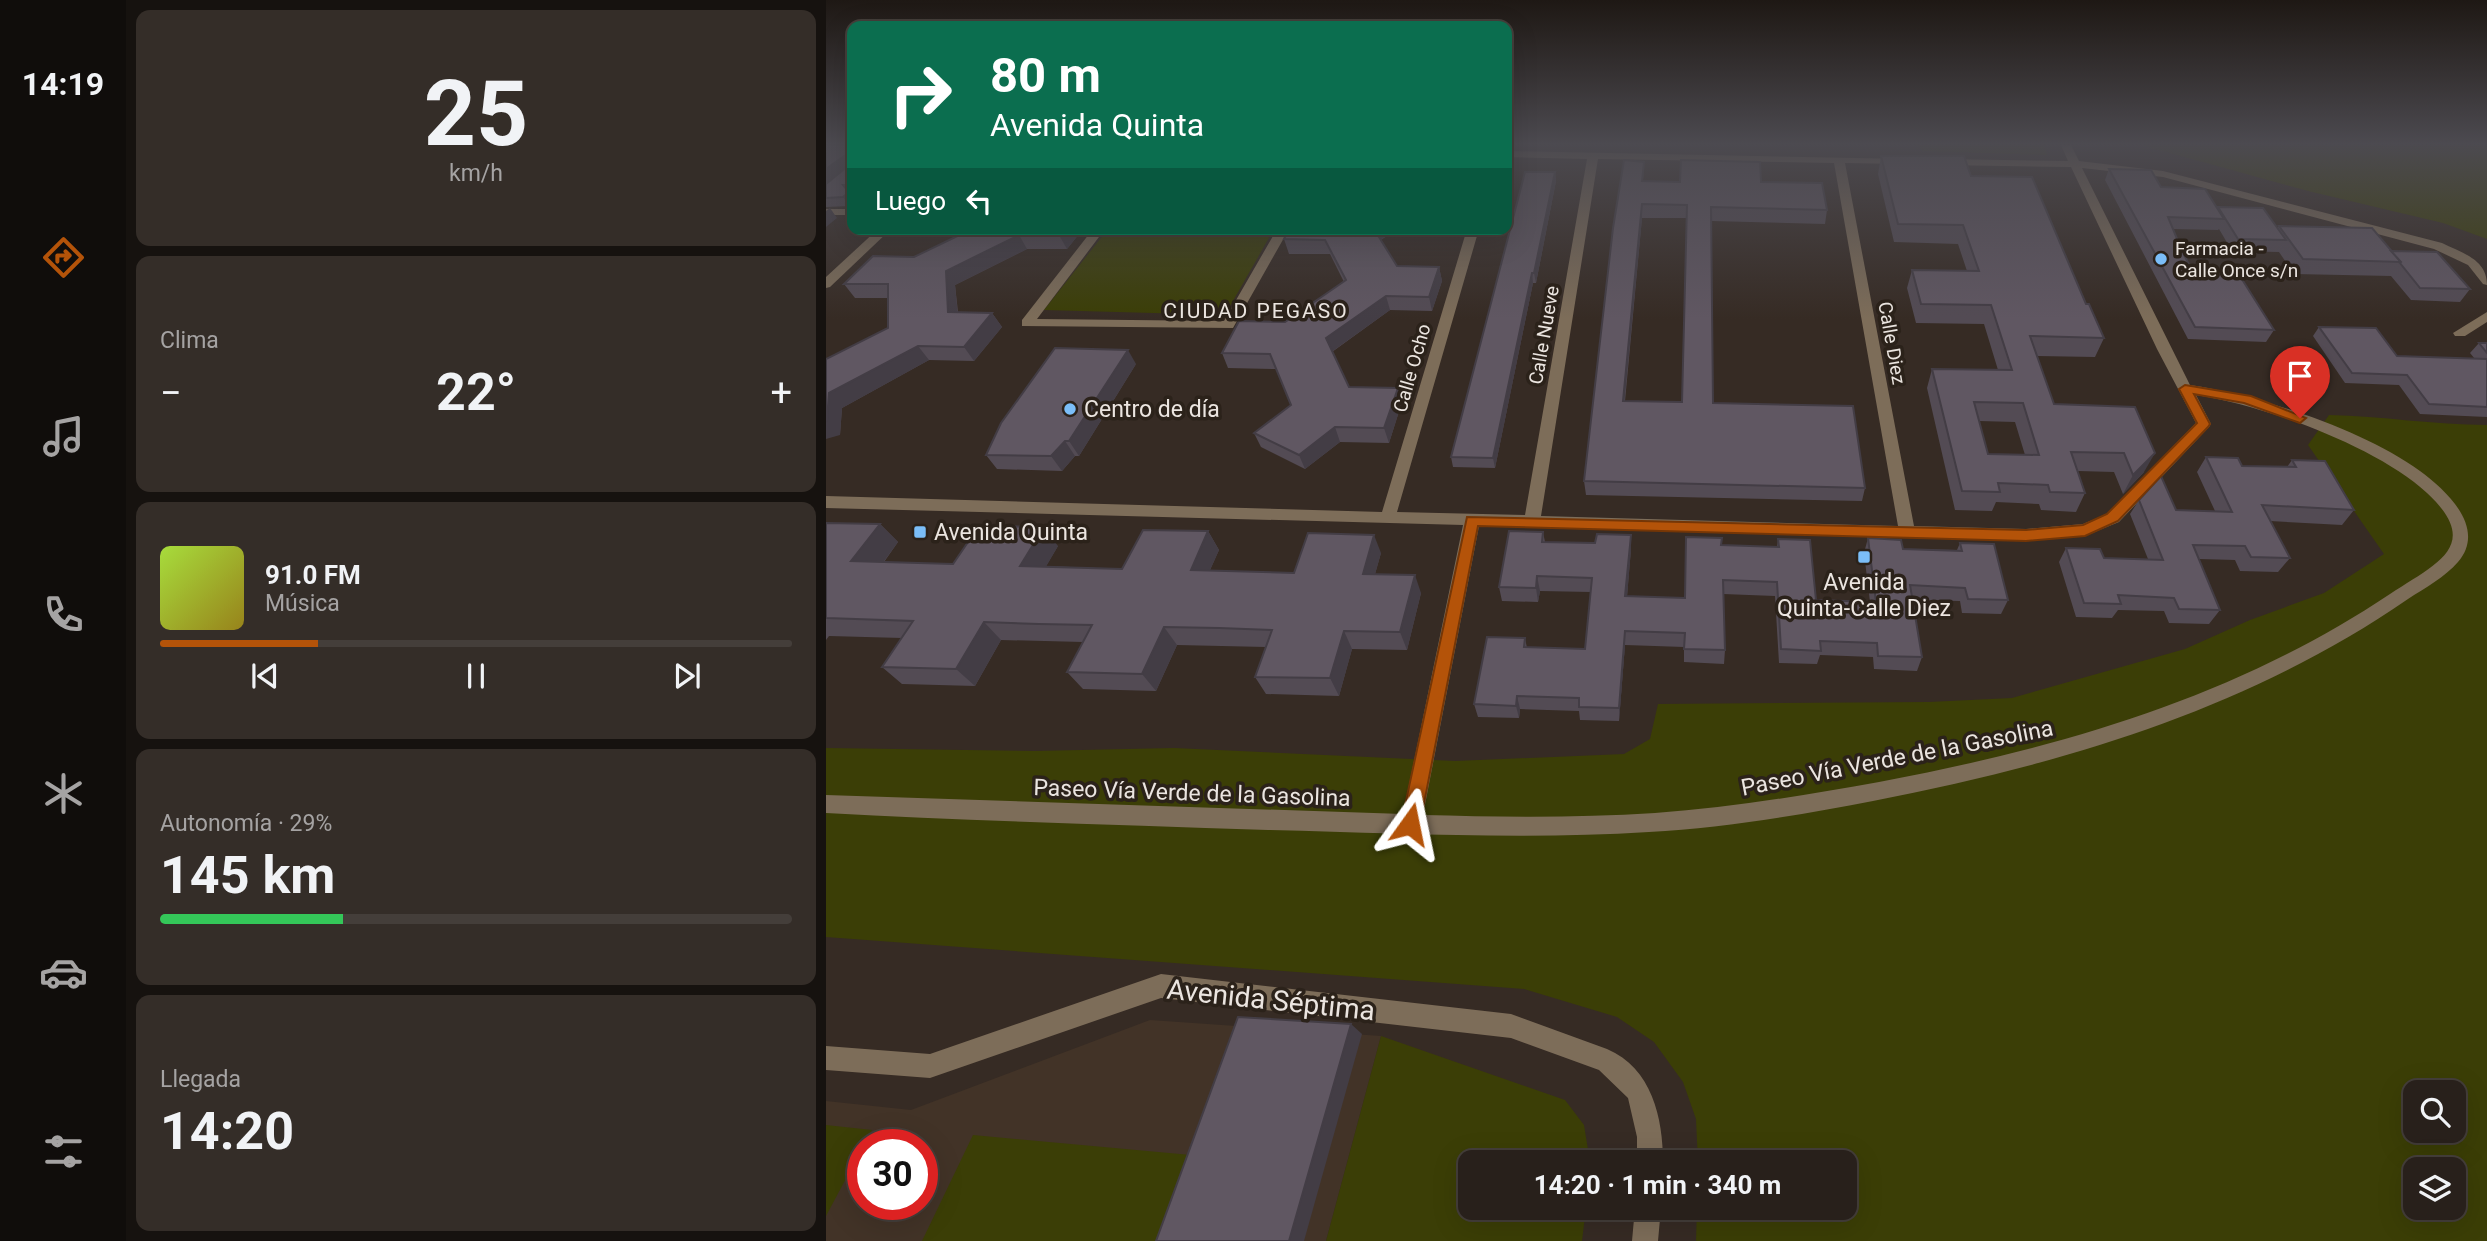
<!DOCTYPE html>
<html lang="es">
<meta charset="utf-8">
<style>
:root{--surface:#28201b;--page:#342d28;--text:#f1f3f6;--muted:#a5a3a3;--line:#443e3a;--accent:#b45309}
body{margin:0;font-family:Roboto,sans-serif;background:var(--page);color:var(--text);height:100vh;display:flex;flex-direction:column;font-size:26px;white-space:nowrap}
*{box-sizing:border-box;margin:0}
p{font-size:23px;color:var(--muted)}
.icon{flex:none;width:38px;height:38px;fill:none;stroke:currentColor;stroke-width:2;stroke-linecap:round;stroke-linejoin:round}
.map{position:relative;flex:1;overflow:hidden}
.side{display:flex;flex-direction:column;gap:10px;padding:10px;background:#16120f;width:700px}
.side>*{flex:none}
.banner{position:absolute;left:21px;top:21px;width:665px;height:214px;border-radius:14px;box-shadow:0 7px 28px #0002,0 0 0 2px var(--line);background:#0b6e4f;color:#fff;overflow:hidden}
.tools{position:absolute;left:1577px;top:1080px;display:grid;gap:14px}
.tools a{display:grid;place-items:center;width:63px;height:63px;border-radius:14px;background:var(--surface);box-shadow:0 7px 28px #0002,0 0 0 2px var(--line);font-size:35px}
.speed{position:absolute;left:21px;top:1129px;display:flex;gap:14px;font-size:35px;font-weight:700;text-align:center}
.speed>*{display:grid;place-content:center;width:91px;height:91px;border-radius:50%;background:var(--surface);box-shadow:0 7px 28px #0002,0 0 0 2px var(--line);line-height:1}
.speed .limit{border:10px solid #d22;background:#fff;color:#111}
.pin{position:absolute;display:grid;place-items:center;width:60px;height:60px;color:#fff;margin:-72px -30px;border-radius:50% 50% 50% 0;rotate:-45deg;box-shadow:0 0 7px #0007}
.pin .icon{rotate:45deg}
.me{position:absolute;width:77px;margin:-38px;rotate:12deg;stroke-linejoin:round;filter:drop-shadow(0 0 5px #0008)}
.turn{display:flex;align-items:center;gap:24px;height:147px;padding:0 28px;font-size:32px}
.turn .icon{width:91px;height:91px;stroke-width:2.5}
.turn b{display:block;font-size:49px;line-height:60px}
.then{display:flex;align-items:center;height:66px;padding:0 28px;background:#0003;gap:14px;font-size:26px}
.big{font-size:52px;font-weight:700;line-height:1.1}
.side .card{flex:1;display:flex;flex-direction:column;justify-content:center;gap:10px;min-width:0;padding:0 24px;border-radius:14px;background:var(--page)}
.side .dial{align-items:center;gap:0}
.dial b{font-size:91px;line-height:1}
.song{display:flex;align-items:center;gap:21px}
.cover{width:84px;height:84px;border-radius:10px;background:linear-gradient(135deg,hsl(80 70% 55%),hsl(50 70% 35%))}
.played{height:7px;border-radius:4px;background:linear-gradient(90deg,var(--accent) 25%,var(--line) 25%)}
.keys{display:flex;justify-content:space-around;direction:ltr}
.heat{display:flex;justify-content:space-between;align-items:center;font-size:38px;direction:ltr}
.charge{height:10px;border-radius:5px;background:linear-gradient(90deg,#34c759 29%,var(--line) 0)}
.trip{position:absolute;left:632px;top:1150px;width:399px;height:70px;border-radius:14px;background:var(--surface);box-shadow:0 7px 28px #0002,0 0 0 2px var(--line);font-weight:700;line-height:70px;text-align:center}
main{display:flex;flex:1;min-height:0}
.menu{display:flex;flex-direction:column;width:126px;justify-content:space-around;align-items:center;background:#100d0b;color:var(--muted)}
.menu .icon{width:49px;height:49px}
.menu .selected{color:var(--accent)}
.menu b{font-size:32px;color:var(--text)}
.map>svg:first-child{display:block}
.built{fill:#423327;fill-rule:evenodd}
.green{fill:#3b3e06;fill-rule:evenodd}
.lines{fill:none;stroke-linecap:round;stroke-linejoin:round}
.minor{fill:#7d6d59;fill-rule:evenodd}
.wall{fill:#534b54;fill-rule:evenodd}
.shaded-wall{fill:#433d45}
.building{fill:#605762;stroke:#433d45;stroke-width:2;fill-rule:evenodd}
.route{fill:#b45309;stroke:#753606;stroke-width:2}
.poi-dot{fill:#7bbef8;stroke:#2b221a;stroke-width:2.5}
.labels{text-anchor:middle;dominant-baseline:central;stroke-width:7;stroke-linejoin:round;paint-order:stroke}
.far-poi-label{font-size:19px;fill:#ebe5e0;stroke:#2b221a;text-anchor:start}
.far-street-label{font-size:19px;fill:#ebe5e0;stroke:#2b221a}
.far-neighbourhood-label{font-size:21px;letter-spacing:2px;fill:#ebe5e0;stroke:#2b221a}
.poi-label{font-size:23px;fill:#ebe5e0;stroke:#2b221a;text-anchor:start}
.street-label{font-size:23px;fill:#ebe5e0;stroke:#2b221a}
.near-street-label{font-size:28px;fill:#ebe5e0;stroke:#2b221a}
</style>
<main>
<nav class="menu">
<b>14:19</b>
<svg class="icon selected" aria-label="directions" viewBox="0 0 24 24"><path d="M12 3l9 9-9 9-9-9zM9 14v-3h6M13 9l2 2-2 2"/></svg>
<svg class="icon" aria-label="music" viewBox="0 0 24 24"><path d="M9 18V5l10-2v13"/><circle cx="6" cy="18" r="3"/><circle cx="16" cy="16" r="3"/></svg>
<svg class="icon" aria-label="phone" viewBox="0 0 24 24"><path d="M5 4h4l2 5-3 2q2 4 5 5l2-3 5 2v4C11 20 4 13 5 4z"/></svg>
<svg class="icon" aria-label="climate" viewBox="0 0 24 24"><path d="M12 3v18M4 7l16 10M4 17L20 7"/></svg>
<svg class="icon" aria-label="car" viewBox="0 0 24 24"><path d="M5 17H2v-5l4-1 3-4h7l3 4 3 1v5h-3M9 17h6M6 11h13"/><circle cx="7" cy="17" r="2"/><circle cx="17" cy="17" r="2"/></svg>
<svg class="icon" aria-label="filters" viewBox="0 0 24 24"><path d="M4 7h16M4 17h16"/><circle cx="9" cy="7" r="2"/><circle cx="15" cy="17" r="2"/></svg>
</nav>
<section class="side">
<div class="card dial"><b>25</b><p>km/h</p></div>
<div class="card"><p>Clima</p>
<div class="heat"><a>−</a><b class="big">22°</b><a>+</a></div>
</div>
<div class="card">
<div class="song"><i class="cover"></i><div><b>91.0 FM</b><p>Música</p></div></div>
<div class="played"></div>
<div class="keys"><svg class="icon" aria-label="previous" viewBox="0 0 24 24"><path d="M18 5L8 12l10 7zM5 5v14"/></svg><svg class="icon" aria-label="pause" viewBox="0 0 24 24"><path d="M8 5v14M16 5v14"/></svg><svg class="icon" aria-label="next" viewBox="0 0 24 24"><path d="M6 5l10 7-10 7zM19 5v14"/></svg></div>
</div>
<div class="card"><p>Autonomía · 29%</p><b class="big">145 km</b><div class="charge"></div></div>
<div class="card"><p>Llegada</p><b class="big">14:20</b></div>
</section>
<div class="map">
<svg width="1661" height="1241" viewBox="0 0 1661 1241">
<rect width="100%" height="100%" fill="#362b24"/>
<path class="built" d="M324 1020 555 1036 500 1241H0V1101L85 1110ZM37 1144H96V1204H37Z"/>
<g class="green">
<polygon points="1092,145 1218,145 1221,155 1097,151"/>
<polygon points="1315,145 1661,145 1661,239 1617,223 1482,191"/>
<polygon points="282,229 448,229 399,315 218,310"/>
<path d="M1503 415C1556 416 1608 425 1661 425V1241H870L871 1208H1018V1162H872L870 1119 857 1082 828 1042 791 1017 698 989 0 937V748L209 751 348 748 629 761 798 754 824 739 832 704 1103 702 1186 698 1359 649 1424 620 1498 593 1558 554 1482 445ZM1589 1092H1628V1130H1589ZM1589 1169H1628V1208H1589Z"/>
<polygon points="555,1036 739,1100 758,1125 764,1162 644,1162 644,1208 760,1208 756,1241 500,1241"/>
<polygon points="0,1125 46,1130 0,1216"/>
<polygon points="147,1135 365,1155 336,1241 96,1241"/>
</g>
<g class="lines">
<g class="minor">
<path d="M1235 145H1245L1253 161 1337 171 1616 243C1636 253 1661 259 1661 285L1657 284 1642 265 1608 249 1337 177 1256 168 1364 385C1435 396 1536 429 1594 471 1621 491 1661 528 1632 562 1619 577 1599 588 1582 599 1421 710 1237 764 1047 801 974 815 898 828 823 832 696 840 569 833 442 830 295 825 147 821 0 813V795L577 814 637 525 0 508V496L556 512 641 229H653L571 512 699 515 761 159 681 157V151L1080 159V163L1076 164 1019 163 1088 526 1200 529 1257 524 1281 514 1370 423 1331 349 1245 167 1118 165 1113 162 1118 159 1242 161ZM772 159 1008 163 1072 526 715 516ZM1370 395C1437 405 1550 446 1601 493 1658 546 1609 564 1564 594 1410 697 1234 748 1053 782 979 795 904 808 829 813 752 818 674 817 597 815L653 526 1200 541 1259 536 1293 522 1383 427 1385 424Z"/>
<rect x="0" y="209" width="26" height="6"/>
<polygon points="52,229 65,229 4,287 0,288 0,277"/>
<polygon points="267,229 279,229 211,319 398,321 451,229 463,229 407,328 196,326 196,320"/>
<polygon points="1661,312 1661,322 1639,336 1629,336 1627,333"/>
<path d="M335 974 685 1014 781 1049C826 1068 837 1118 837 1162H811V1137L802 1098 773 1070 685 1038 335 998 104 1078 0 1070V1046L104 1054Z"/>
<polygon points="809,1208 835,1208 832,1241 806,1241"/>
</g>
</g>
<g class="wall">
<polygon points="0,145 26,145 26,195 25,195 26,197 26,204 24,206 0,207 0,184 13,173 0,183"/>
<path d="M1055 156 1145 176 1260 304 1278 338 1269 357 1211 356 1228 404 1309 407 1318 472 1297 494 1288 472 1252 471 1259 493 1250 512 1215 510 1213 504 1170 502 1166 511 1129 510 1101 388 1106 369 1172 370 1158 324 1090 323 1081 288 1086 270 1141 271 1132 244 1068 242 1052 174ZM1153 421 1189 422 1199 455 1162 454Z"/>
<path d="M818 162 817 181 935 182 1001 210 999 224 885 221 887 403 1039 488 1036 501 760 495 758 481ZM816 218H861L856 402 799 401Z"/>
<polygon points="1283,169 1391,208 1392,207 1451,228 1453,226 1565,251 1644,289 1634,302 1585,300 1565,276 1468,274 1453,252 1406,251 1393,229 1392,230 1347,229 1356,251 1367,272 1448,330 1440,342 1362,339 1279,180"/>
<polygon points="729,172 730,181 710,283 707,283 669,468 627,467 625,457"/>
<polygon points="146,229 257,229 241,249 201,249 129,285 132,312 166,313 176,327 148,361 103,360 16,408 14,435 0,359 62,328 62,298 29,298 18,284 88,257"/>
<polygon points="463,229 571,229 555,240 571,266 613,267 616,281 606,311 564,310 506,352 523,387 576,402 563,443 514,442 479,469 435,447 428,433 465,405 450,369 402,368 396,353 459,322 518,282 504,254 463,254 458,239"/>
<polygon points="1493,327 1571,356 1649,359 1644,353 1653,343 1661,343 1661,417 1594,414 1573,385 1519,383 1487,336"/>
<polygon points="310,364 253,456 249,456 236,471 171,469 160,455"/>
<polygon points="1380,457 1416,466 1461,467 1466,460 1528,510 1516,525 1444,521 1464,558 1452,572 1414,571 1409,560 1373,559 1394,610 1383,624 1343,623 1338,611 1292,610 1286,618 1250,617 1233,562 1240,548 1278,558 1322,559 1304,514 1313,500 1350,510 1389,511 1371,472"/>
<polygon points="0,523 54,524 72,542 58,562 127,564 232,546 220,566 296,569 382,531 393,550 384,570 468,573 555,553 549,574 595,593 581,650 526,649 513,696 440,694 429,677 440,647 351,645 330,691 257,689 241,672 257,642 175,640 149,686 76,684 56,667 76,638 3,636 0,640"/>
<polygon points="717,532 719,542 769,543 805,535 805,549 801,596 858,598 895,545 951,547 952,539 990,600 1044,602 1038,553 1042,538 1077,549 1131,550 1134,543 1182,600 1175,614 1136,613 1134,601 1086,600 1096,657 1091,671 1048,669 1047,657 994,655 991,664 953,663 949,596 897,594 899,650 898,664 858,662 858,647 799,645 793,721 754,720 753,711 694,709 693,718 652,717 648,704 699,638 701,648 759,649 765,592 714,591 712,602 676,601 673,587"/>
</g>
<g class="shaded-wall">
<polygon points="18,156 24,165 0,183 0,169"/>
<polygon points="729,172 730,181 710,283 708,273"/>
<polygon points="23,192 26,197 26,204 24,206 17,197"/>
<polygon points="816,204 816,218 797,415 797,401"/>
<polygon points="4,208 11,218 0,227 0,211"/>
<polygon points="238,229 257,229 241,249 233,235"/>
<polygon points="548,229 571,229 551,242"/>
<polygon points="193,235 201,249 129,285 133,327 122,312 120,271"/>
<polygon points="613,267 616,281 606,311 603,297"/>
<polygon points="706,273 707,283 669,468 667,458"/>
<polygon points="560,296 564,310 504,353 500,338"/>
<polygon points="166,313 176,327 148,361 138,347"/>
<polygon points="92,346 103,360 16,408 14,435 0,439 0,421 3,393"/>
<polygon points="302,350 310,364 253,456 243,441"/>
<polygon points="572,388 576,402 563,443 558,428"/>
<polygon points="509,427 514,442 479,469 473,455"/>
<polygon points="239,441 249,456 236,471 225,456"/>
<polygon points="1329,453 1318,472 1297,494 1307,475"/>
<polygon points="54,524 72,542 45,579 25,561"/>
<polygon points="218,527 232,546 210,584 194,566"/>
<polygon points="382,531 393,550 376,588 365,570"/>
<polygon points="548,535 555,553 544,592 537,574"/>
<polygon points="805,535 805,549 800,610 799,596"/>
<polygon points="589,575 595,593 581,650 574,632"/>
<polygon points="711,576 714,591 712,602 710,588"/>
<polygon points="158,622 175,640 149,686 130,669"/>
<polygon points="338,627 351,645 330,691 316,674"/>
<polygon points="518,631 526,649 513,696 504,678"/>
<polygon points="799,631 799,645 793,721 793,708"/>
<polygon points="691,696 694,709 693,718 690,706"/>
<polygon points="525,1024 536,1034 478,1241 463,1241"/>
</g>
<g class="building">
<polygon points="0,145 26,145 26,185 17,185 23,192 17,197 0,198 0,184 22,166 22,156 18,156 0,169"/>
<path d="M1055 156H1138L1145 176 1206 177 1260 304H1263L1278 338 1204 336 1228 404 1309 407 1329 453 1307 475 1298 453 1245 452 1259 493 1224 492 1222 485 1172 483 1174 492 1136 491 1106 369 1186 370 1165 305 1095 304 1086 270 1153 271 1137 225 1072 224ZM1148 402 1197 403 1213 455 1162 454Z"/>
<path d="M798 160 818 162 816 181 854 182 855 160 934 162 935 182 996 183 1001 210 885 207 887 403 1027 406 1039 488 758 481 787 228ZM816 204 861 205 856 402 797 401Z"/>
<polygon points="1283,169 1325,170 1335,187 1379,189 1398,219 1342,217 1356,251 1367,272 1412,273 1448,330 1369,327"/>
<polygon points="699,172 729,172 708,273 706,273 667,458 625,457"/>
<polygon points="1392,207 1437,208 1460,240 1412,239"/>
<polygon points="1453,226 1546,228 1575,262 1477,259"/>
<polygon points="146,229 238,229 233,235 193,235 120,271 122,312 166,313 138,347 92,346 3,393 1,420 0,421 0,359 62,328 62,284 18,284 47,256 88,257"/>
<polygon points="463,229 548,229 571,266 613,267 603,297 560,296 500,338 523,387 572,388 558,428 509,427 473,455 428,433 465,405 444,354 396,353 413,321 459,322 520,280 499,240 458,239"/>
<polygon points="1565,251 1611,252 1644,289 1594,288 1574,263 1575,262"/>
<polygon points="1493,327 1550,328 1571,356 1661,359 1661,407 1603,404 1581,375 1526,373"/>
<polygon points="1653,343 1661,343 1661,353"/>
<polygon points="229,348 302,350 243,441 239,441 225,456 160,455 175,423"/>
<polygon points="1380,457 1412,458 1416,466 1470,467 1466,460 1499,461 1528,510 1436,505 1464,558 1425,557 1419,546 1367,545 1394,610 1353,609 1348,598 1292,595 1295,604 1258,603 1240,548 1274,549 1278,558 1337,560 1313,500 1335,476 1350,510 1406,512"/>
<polygon points="0,523 54,524 25,561 127,564 153,526 218,527 194,566 296,569 317,530 382,531 365,570 468,573 482,533 548,535 537,574 589,575 574,632 518,631 504,678 429,677 446,630 393,628 338,627 316,674 241,672 266,625 213,624 158,622 130,669 56,667 87,621 0,618"/>
<polygon points="683,531 717,532 716,542 769,543 771,534 805,535 799,596 859,598 860,537 896,538 895,545 953,547 952,539 984,540 990,600 1050,602 1042,538 1075,540 1077,549 1136,551 1134,543 1168,544 1182,600 1142,599 1139,588 1084,585 1096,657 1052,656 1051,643 994,641 995,651 955,649 951,582 897,580 899,650 858,649 859,633 799,631 793,708 753,707 753,698 691,696 690,706 648,704 661,637 699,638 698,647 759,649 766,578 711,576 710,588 673,587"/>
<polygon points="412,1017 525,1024 463,1241 330,1241"/>
</g>
<linearGradient id="sky" x2="0" y2="1"><stop stop-color="#1e1814"/><stop offset="0.45" stop-color="#4c4a50"/><stop offset="1" stop-color="#4c4a50" stop-opacity="0"/></linearGradient>
<rect width="1661" height="319" fill="url(#sky)"/>
<polygon class="route" points="1359,385 1425,396 1480,418 1474,423 1418,403 1368,394 1384,424 1382,427 1292,521 1259,536 1200,541 652,526 594,824 591,830 584,833 578,830 575,824 641,517 1200,530 1257,525 1281,514 1371,423 1353,389"/>
<g class="poi-dot">
<circle cx="1335" cy="259" r="7"/>
<circle cx="244" cy="409" r="7"/>
<rect x="87" y="525" width="14" height="14" rx="3.5"/>
<rect x="1031" y="550" width="14" height="14" rx="3.5"/>
</g>
<g class="labels">
<g class="far-poi-label">
<text x="1349" y="248">Farmacia -<tspan x="1349" dy="22">Calle Once s/n</tspan></text>
</g>
<g class="far-street-label">
<text transform="translate(718 335) rotate(-80)">Calle Nueve</text>
<text transform="translate(1066 343) rotate(80)">Calle Diez</text>
<text transform="translate(586 368) rotate(-74)">Calle Ocho</text>
</g>
<g class="far-neighbourhood-label">
<text x="430" y="311">CIUDAD PEGASO</text>
</g>
<g class="poi-label">
<text x="258" y="409">Centro de día</text>
<text x="108" y="532">Avenida Quinta</text>
<text x="1038" y="582" text-anchor="middle">Avenida<tspan x="1038" dy="26">Quinta-Calle Diez</tspan></text>
</g>
<g class="street-label">
<text transform="translate(1071 758) rotate(-11)">Paseo Vía Verde de la Gasolina</text>
<text transform="translate(366 793) rotate(2)">Paseo Vía Verde de la Gasolina</text>
</g>
<g class="near-street-label">
<text transform="translate(445 1000) rotate(6)">Avenida Séptima</text>
</g>
</g>
</svg>
<div class="tools">
<a><svg class="icon" aria-label="search" viewBox="0 0 24 24"><circle cx="10" cy="10" r="6"/><path d="M15 15l6 6"/></svg></a>
<a><svg class="icon" aria-label="layers" viewBox="0 0 24 24"><path d="M12 4l9 5-9 5-9-5zM3 14l9 5 9-5"/></svg></a>
</div>
<div class="speed"><div class="limit">30</div></div>
<div class="pin" style="left:1474px;top:418px;background:#d93025"><svg class="icon" aria-label="arrive" viewBox="0 0 24 24"><path d="M6 21V4h12l-3 4 3 4H6"/></svg></div>
<svg class="me" style="left:584px;top:824px" viewBox="-20 -20 40 40"><path d="M0-17L14 15 0 8-14 15z" fill="#b45309" stroke="#fff" stroke-width="4"/></svg>
<div class="trip">14:20 · 1 min · 340 m</div>
<div class="banner">
<div class="turn"><svg class="icon" aria-label="right" viewBox="0 0 24 24"><path d="M7 20v-9h11M14 6l5 5-5 5"/></svg><div><b>80 m</b>Avenida Quinta</div></div>
<div class="then">Luego<svg class="icon" aria-label="left" viewBox="0 0 24 24"><path d="M17 20v-9H6M10 6l-5 5 5 5"/></svg></div>
</div>
</div>
</main>
